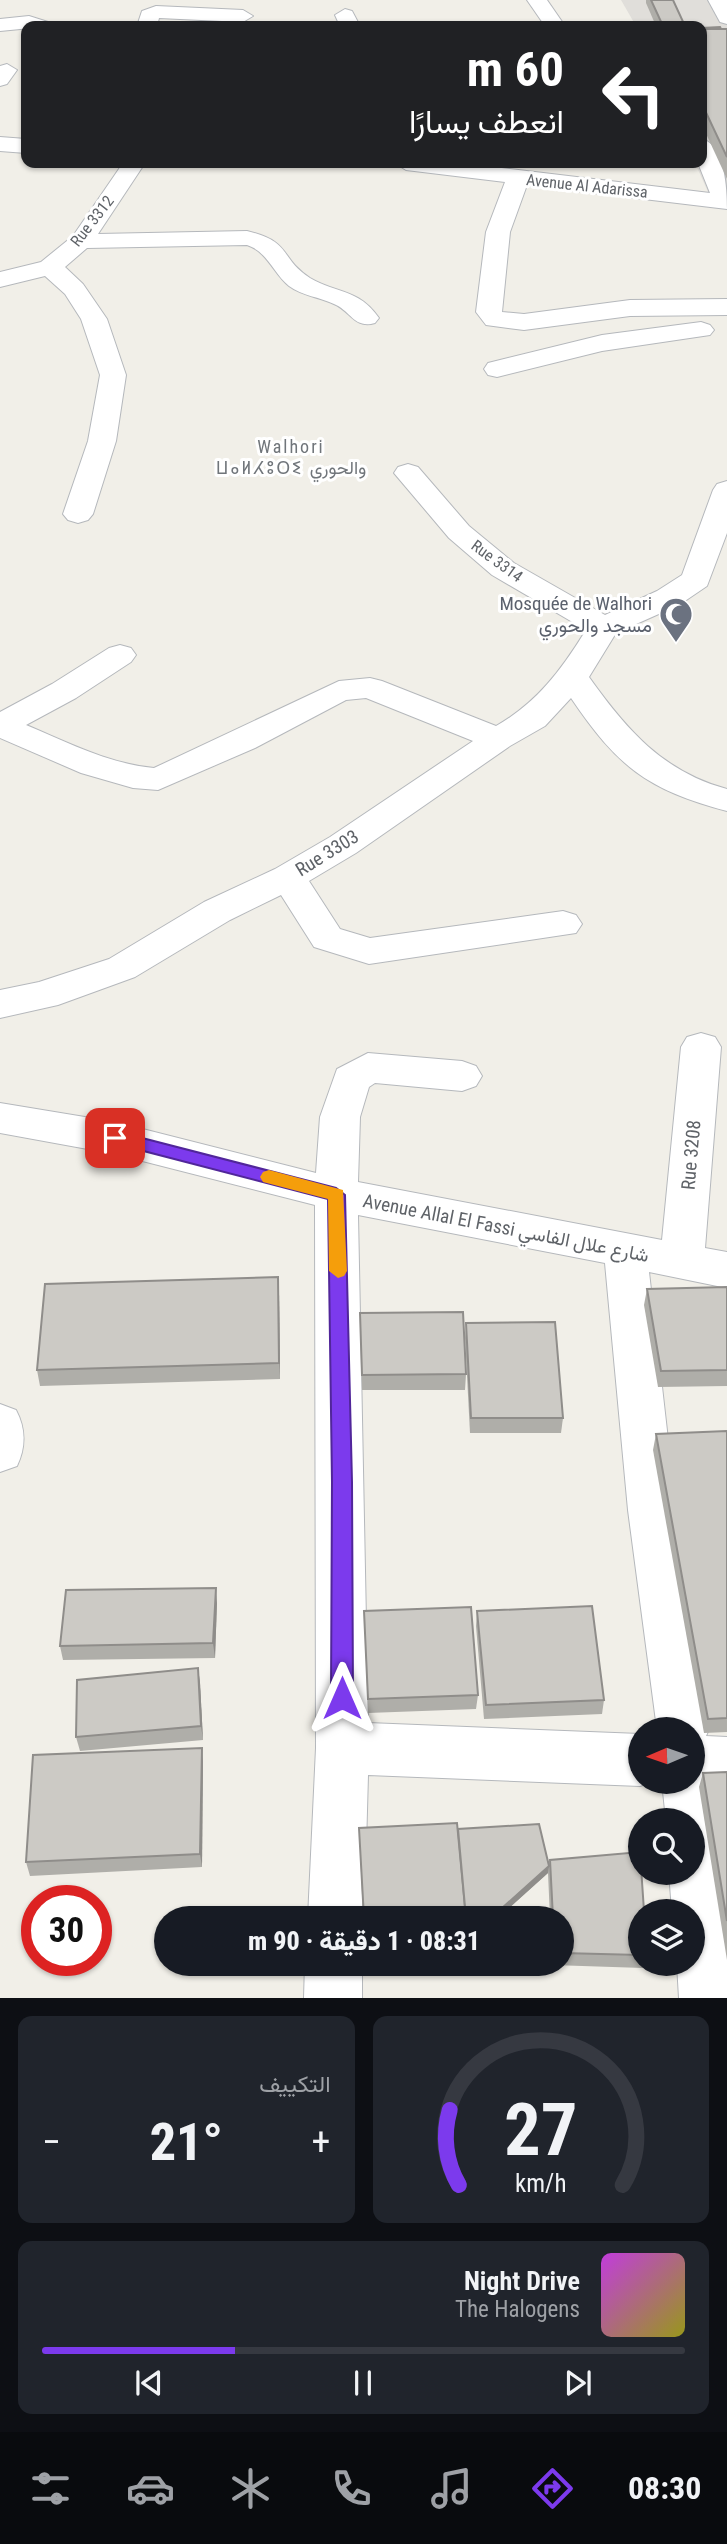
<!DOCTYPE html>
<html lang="ar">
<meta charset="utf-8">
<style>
:root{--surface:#171b24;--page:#20242c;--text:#f1f3f6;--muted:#9ea1a6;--line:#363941;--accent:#7c3aed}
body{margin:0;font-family:"Roboto Condensed",Vazirmatn,"Noto Sans Tifinagh",sans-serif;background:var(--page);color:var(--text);direction:rtl;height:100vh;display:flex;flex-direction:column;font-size:26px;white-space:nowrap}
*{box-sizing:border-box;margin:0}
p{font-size:23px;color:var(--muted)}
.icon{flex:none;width:38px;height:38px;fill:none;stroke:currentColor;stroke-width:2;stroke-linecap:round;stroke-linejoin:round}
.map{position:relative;height:1998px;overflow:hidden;direction:ltr}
.details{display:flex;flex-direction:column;gap:18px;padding:18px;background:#0d0f14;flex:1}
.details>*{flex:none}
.hud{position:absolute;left:21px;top:21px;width:686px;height:147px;border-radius:14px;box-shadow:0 2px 5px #0004;direction:rtl;background:#202124;color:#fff;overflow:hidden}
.needle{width:46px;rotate:268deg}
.buttons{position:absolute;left:628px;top:1717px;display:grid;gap:14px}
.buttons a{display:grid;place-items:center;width:77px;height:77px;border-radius:50%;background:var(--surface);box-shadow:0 2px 5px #0004;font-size:35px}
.speed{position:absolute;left:21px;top:1885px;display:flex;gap:14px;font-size:35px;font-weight:700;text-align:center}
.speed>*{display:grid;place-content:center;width:91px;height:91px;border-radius:50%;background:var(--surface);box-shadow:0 2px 5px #0004;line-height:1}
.speed .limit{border:10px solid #d22;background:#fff;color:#111}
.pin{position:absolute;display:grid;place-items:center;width:60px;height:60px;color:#fff;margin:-30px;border-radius:14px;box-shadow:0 4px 10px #0006}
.me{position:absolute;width:77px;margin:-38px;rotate:0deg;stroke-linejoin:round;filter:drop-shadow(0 0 5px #0008)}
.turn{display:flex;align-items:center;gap:24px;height:147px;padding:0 28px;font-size:32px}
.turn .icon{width:91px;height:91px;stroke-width:2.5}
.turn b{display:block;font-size:49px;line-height:60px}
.big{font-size:52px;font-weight:800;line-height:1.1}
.details .widget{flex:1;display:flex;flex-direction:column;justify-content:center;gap:10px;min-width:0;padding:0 24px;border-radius:14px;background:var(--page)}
.details .dial{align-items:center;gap:0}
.dial svg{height:182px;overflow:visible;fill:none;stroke:var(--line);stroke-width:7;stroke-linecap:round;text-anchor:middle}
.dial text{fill:var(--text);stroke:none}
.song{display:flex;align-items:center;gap:21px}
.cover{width:84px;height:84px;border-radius:10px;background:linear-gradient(135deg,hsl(290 70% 55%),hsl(60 70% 35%))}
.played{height:7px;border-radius:4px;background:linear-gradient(90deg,var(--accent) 30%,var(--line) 30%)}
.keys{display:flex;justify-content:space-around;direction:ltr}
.heat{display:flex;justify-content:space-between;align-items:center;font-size:38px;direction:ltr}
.details .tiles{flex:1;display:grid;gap:18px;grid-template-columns:1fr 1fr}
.widget:last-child{grid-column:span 2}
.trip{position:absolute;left:154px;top:1906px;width:420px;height:70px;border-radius:35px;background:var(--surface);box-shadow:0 2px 5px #0004;font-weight:800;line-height:70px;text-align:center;direction:rtl}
.menu{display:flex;height:112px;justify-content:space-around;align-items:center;background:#090b0e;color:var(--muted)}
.menu .icon{width:49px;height:49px}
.menu .active{color:var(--accent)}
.menu b{font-size:32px;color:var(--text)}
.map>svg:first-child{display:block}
.industrial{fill:#e0deda}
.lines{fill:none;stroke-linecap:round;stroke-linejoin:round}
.street-casing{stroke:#b5b8bc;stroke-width:2}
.street{fill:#fff;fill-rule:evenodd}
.wall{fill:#afaea9}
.shaded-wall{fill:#8f8d8a}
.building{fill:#cccac5;stroke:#8f8d8a;stroke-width:2}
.route{fill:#7c3aed;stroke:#51269a;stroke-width:2}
.slow{fill:#f59e0b}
.labels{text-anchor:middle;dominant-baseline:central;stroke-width:6;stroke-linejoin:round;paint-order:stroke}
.far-street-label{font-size:16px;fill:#5f6368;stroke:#fff}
.far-neighbourhood-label{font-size:18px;letter-spacing:2px;fill:#70757a;stroke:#fff}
.worship-label{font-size:19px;fill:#5b616d;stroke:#fff;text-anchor:end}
.street-label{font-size:19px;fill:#5f6368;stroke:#fff}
</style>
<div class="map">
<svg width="727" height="1998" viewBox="0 0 727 1998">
<rect width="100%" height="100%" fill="#f1efe8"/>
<polygon class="industrial" points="621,0 727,0 727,194 709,194 695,163 702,163 702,26 636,26"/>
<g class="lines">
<defs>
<g id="street">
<polygon points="527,0 547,0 565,26 545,26"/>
<polygon points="708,0 727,0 727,24 720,22"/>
<polygon points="156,6 243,10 253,16 243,22 159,18 157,26 137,26 142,11"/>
<polygon points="345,9 352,11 360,26 340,26 335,15"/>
<polygon points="29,16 48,22 51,26 0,31 0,19"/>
<polygon points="7,64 17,70 7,84 0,86 0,66"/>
<polygon points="0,137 26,139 26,153 0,151"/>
<path d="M702 139C725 145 727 189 727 209L527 185 510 232 502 312 524 314 630 300 727 299V315L630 316 524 330 486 325 476 312 486 232 505 182 406 170 395 163H460L710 193 698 163H702Z"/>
<path d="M123 163H145L98 234 247 231C293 242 279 258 310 278 337 294 358 288 379 318L375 323C354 329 351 311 334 304 320 297 302 296 289 286 273 273 268 252 247 245L87 248 65 267 83 284 107 319 126 375 116 441 93 514 88 520 78 523 68 520 63 514 88 441 100 375 81 319 65 294 45 276 0 287V272L41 262 73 236Z"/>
<polygon points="701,322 710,325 714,330 710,335 602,351 497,377 488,375 484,369 488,363 602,335"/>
<path d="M408 464 418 467 469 526 514 563 605 615 657 591 682 575 713 490 717 484 727 481V533L707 586 679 605 616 633 589 677C626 729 663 772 727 789V811C647 790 617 766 571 698L545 726 510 746 356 853 309 881 340 929 370 938 563 911 576 915 582 924 576 933 369 964 314 947 281 895 230 920 135 977 58 1005 0 1018V990L39 982 109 959 204 902 275 869 330 837 473 741 366 698 346 700 255 748 158 790 133 788 81 773 0 738V712L52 684 109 648 120 645 131 648 136 655 131 662 76 698 26 725C67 742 109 764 154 768L339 681 370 678 382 681 496 726C537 703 562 669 586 630L492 575 449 538 394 473 398 467Z"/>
<polygon points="701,1033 715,1037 721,1047 705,1248 727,1252 727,1288 649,1272 676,1510 709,1729 706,1736 727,1737 727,1789 717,1789 727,1896 727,1998 679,1998 677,1964 693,1964 693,1911 672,1911 669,1872 693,1872 693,1820 666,1820 662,1782 693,1782 693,1729 657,1729 628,1510 605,1263 358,1215 368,1723 640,1734 640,1782 651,1782 640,1786 368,1775 364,1918 308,1918 316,1748 315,1205 115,1154 0,1133 0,1103 115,1122 316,1173 320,1117 337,1069 368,1053 462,1061 476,1066 482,1076 476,1086 462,1091 375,1083 369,1087 360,1117 358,1182 662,1240 681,1047 687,1037"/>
<path d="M0 1404 16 1410C26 1429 26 1447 17 1466L0 1472Z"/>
<polygon points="305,1964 362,1964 362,1998 304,1998"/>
</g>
</defs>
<use href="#street" class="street-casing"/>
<use href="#street" class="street"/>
</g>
<g class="wall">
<polygon points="646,0 673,0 685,26 656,26 646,3"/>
<polygon points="702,28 727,29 727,179 702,125"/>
<polygon points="727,1287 727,1386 658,1387 644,1305 647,1289"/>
<polygon points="279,1293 280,1379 40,1386 37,1370"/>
<polygon points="360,1313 466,1374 465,1390 362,1390"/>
<polygon points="466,1323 563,1418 561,1433 470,1433 465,1338"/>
<polygon points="727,1431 727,1732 704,1733 653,1450 656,1434"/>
<polygon points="217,1603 215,1658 63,1660 60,1646"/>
<polygon points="364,1611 478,1695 476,1709 368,1713"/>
<polygon points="477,1611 604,1700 602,1714 484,1719 476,1626"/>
<polygon points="198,1668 200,1683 203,1740 80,1751 76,1737"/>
<polygon points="203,1761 202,1867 30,1876 26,1862"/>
<polygon points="727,1772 727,1960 699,1787 703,1773"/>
<polygon points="359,1828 458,1829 549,1866 550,1860 640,1911 640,1964 645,1964 643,1968 552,1965 552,1964 562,1964 562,1918 550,1918 548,1873 498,1918 363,1918"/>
</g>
<g class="shaded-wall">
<polygon points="278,1277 279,1293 280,1379 279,1363"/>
<polygon points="216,1588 217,1603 215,1658 213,1643"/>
<polygon points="198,1668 200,1683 203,1740 201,1726"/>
<polygon points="202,1748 203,1761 202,1867 200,1854"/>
<polygon points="549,1866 548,1873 498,1918 491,1918"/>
</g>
<g class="building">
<polygon points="651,0 673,0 685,26 663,26"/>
<polygon points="720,27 721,29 702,29 702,28"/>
<polygon points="702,29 727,29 727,157 702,104"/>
<polygon points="278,1277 279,1363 37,1370 45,1284"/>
<polygon points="727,1287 727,1370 661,1371 647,1289"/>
<polygon points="463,1312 466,1374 362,1375 360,1313"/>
<polygon points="555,1322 563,1418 471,1418 466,1323"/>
<polygon points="727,1431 727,1718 708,1719 656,1434"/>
<polygon points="216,1588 213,1643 60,1646 66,1590"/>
<polygon points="592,1606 604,1700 486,1705 477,1611"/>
<polygon points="471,1607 478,1695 368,1699 364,1611"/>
<polygon points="198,1668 201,1726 76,1737 77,1680"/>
<polygon points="202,1748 200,1854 26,1862 33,1755"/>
<polygon points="727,1772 727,1921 703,1773"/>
<polygon points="457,1823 466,1918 364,1918 359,1828"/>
<polygon points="539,1824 549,1866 491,1918 466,1918 458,1829"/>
<polygon points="640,1852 644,1911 640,1911 640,1955 562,1953 562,1918 553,1918 550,1860"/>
</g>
<polygon class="route" points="115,1131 336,1188 345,1195 352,1482 353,1698 350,1705 342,1708 335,1705 331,1698 332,1482 328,1199 109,1142 106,1138 109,1133"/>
<polygon class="slow" points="269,1170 343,1190 347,1271 344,1276 338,1278 329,1271 328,1199 263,1182 260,1177 263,1172"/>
<defs>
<symbol id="mosque-pin" viewBox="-11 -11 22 30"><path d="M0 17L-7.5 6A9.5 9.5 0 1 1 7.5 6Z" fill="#6b7280" stroke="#fff"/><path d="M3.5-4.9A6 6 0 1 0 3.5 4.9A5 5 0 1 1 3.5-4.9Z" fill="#fff"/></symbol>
</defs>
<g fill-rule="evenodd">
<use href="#mosque-pin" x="657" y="595" width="38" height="52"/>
</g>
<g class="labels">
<g class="far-street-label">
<text transform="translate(587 186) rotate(6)">Avenue Al Adarissa</text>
<text transform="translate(92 221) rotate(-52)">Rue 3312</text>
<text transform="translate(497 561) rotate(36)">Rue 3314</text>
</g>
<g class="far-neighbourhood-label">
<text x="291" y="446">Walhori<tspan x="291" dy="21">ⵡⴰⵍⵃⵓⵔⵉ والحوري</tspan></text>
</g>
<g class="worship-label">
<text x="652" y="603">Mosquée de Walhori<tspan x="652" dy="22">مسجد والحوري</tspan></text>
</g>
<g class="street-label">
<text transform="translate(327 853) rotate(-32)">Rue 3303</text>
<text transform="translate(691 1155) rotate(-85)">Rue 3208</text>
<text transform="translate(506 1228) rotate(11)">Avenue Allal El Fassi شارع علال الفاسي</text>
</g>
</g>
</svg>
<div class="buttons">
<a><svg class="needle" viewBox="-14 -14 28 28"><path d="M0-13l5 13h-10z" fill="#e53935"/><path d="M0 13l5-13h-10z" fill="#9ea1a6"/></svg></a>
<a><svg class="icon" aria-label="search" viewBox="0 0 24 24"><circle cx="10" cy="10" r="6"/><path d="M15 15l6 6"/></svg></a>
<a><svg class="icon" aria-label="layers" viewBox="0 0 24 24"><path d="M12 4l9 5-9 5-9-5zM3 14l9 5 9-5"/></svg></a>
</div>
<div class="speed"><div class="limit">30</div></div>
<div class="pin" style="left:115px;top:1138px;background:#d93025"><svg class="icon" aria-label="arrive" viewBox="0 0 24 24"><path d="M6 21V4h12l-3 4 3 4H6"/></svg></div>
<svg class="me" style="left:342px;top:1698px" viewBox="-20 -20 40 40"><path d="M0-17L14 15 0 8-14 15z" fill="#7c3aed" stroke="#fff" stroke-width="4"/></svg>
<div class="trip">08:31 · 1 دقيقة · 90 m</div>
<div class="hud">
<div class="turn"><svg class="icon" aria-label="left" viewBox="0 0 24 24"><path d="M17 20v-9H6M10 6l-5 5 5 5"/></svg><div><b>60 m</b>انعطف يسارًا</div></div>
</div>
</div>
<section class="details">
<div class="tiles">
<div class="widget dial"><svg viewBox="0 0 100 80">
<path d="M14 69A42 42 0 1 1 86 69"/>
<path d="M14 69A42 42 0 0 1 10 36" stroke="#7c3aed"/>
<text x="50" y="56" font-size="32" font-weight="700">27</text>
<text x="50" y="72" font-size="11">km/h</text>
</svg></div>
<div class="widget"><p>التكييف</p>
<div class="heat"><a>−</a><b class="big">21°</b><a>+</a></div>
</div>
<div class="widget">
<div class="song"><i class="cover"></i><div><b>Night Drive</b><p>The Halogens</p></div></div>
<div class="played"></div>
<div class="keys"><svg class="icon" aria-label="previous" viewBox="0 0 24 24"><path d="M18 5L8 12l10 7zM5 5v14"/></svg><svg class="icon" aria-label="pause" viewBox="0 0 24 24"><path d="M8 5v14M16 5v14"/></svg><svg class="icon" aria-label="next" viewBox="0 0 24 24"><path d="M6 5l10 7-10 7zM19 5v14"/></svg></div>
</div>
</div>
</section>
<nav class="menu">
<b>08:30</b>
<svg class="icon active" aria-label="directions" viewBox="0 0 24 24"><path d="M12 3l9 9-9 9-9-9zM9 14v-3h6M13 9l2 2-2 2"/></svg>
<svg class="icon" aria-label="music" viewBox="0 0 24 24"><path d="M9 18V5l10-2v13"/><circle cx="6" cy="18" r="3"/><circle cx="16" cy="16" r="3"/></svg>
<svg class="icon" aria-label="phone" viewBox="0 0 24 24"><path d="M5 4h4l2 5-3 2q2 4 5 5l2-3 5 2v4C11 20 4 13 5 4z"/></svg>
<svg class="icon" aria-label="climate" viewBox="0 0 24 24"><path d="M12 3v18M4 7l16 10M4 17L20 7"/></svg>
<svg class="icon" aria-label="car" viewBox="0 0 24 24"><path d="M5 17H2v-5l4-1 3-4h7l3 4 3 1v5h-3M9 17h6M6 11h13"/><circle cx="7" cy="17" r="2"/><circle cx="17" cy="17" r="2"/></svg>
<svg class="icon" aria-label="filters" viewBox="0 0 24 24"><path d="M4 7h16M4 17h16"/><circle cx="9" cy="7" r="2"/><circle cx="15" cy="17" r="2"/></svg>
</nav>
